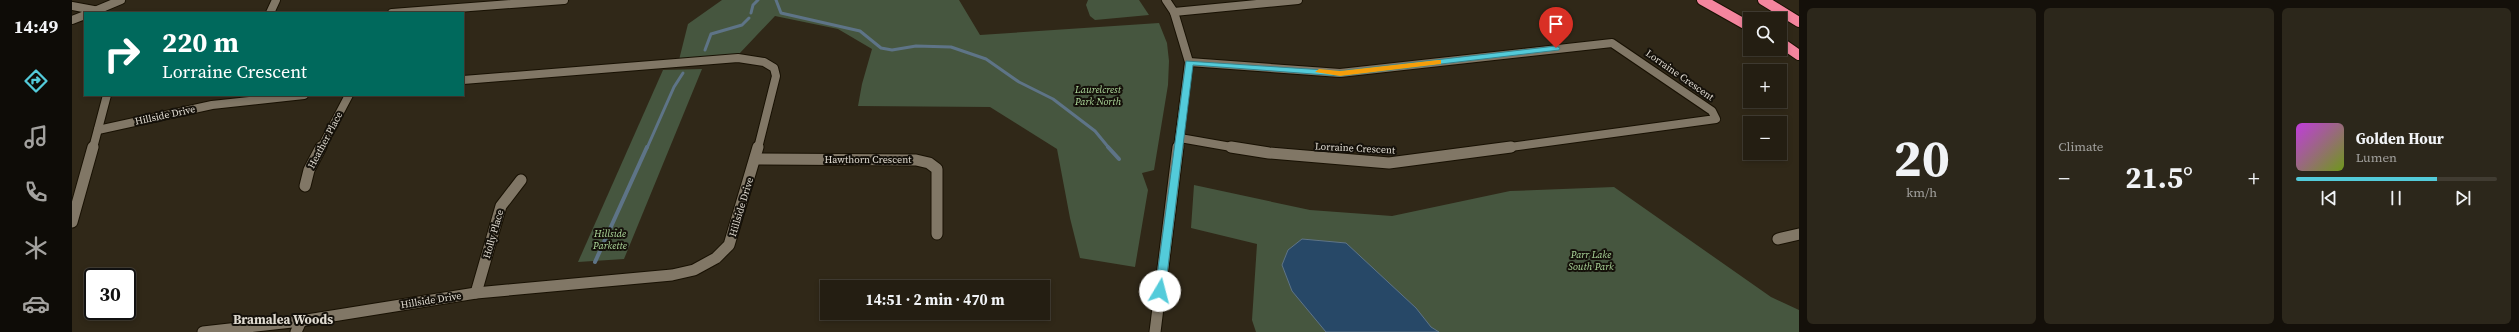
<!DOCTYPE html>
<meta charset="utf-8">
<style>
:root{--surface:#241e12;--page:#2c271b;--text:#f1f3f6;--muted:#a3a29f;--line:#413c32;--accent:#53cbda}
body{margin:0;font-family:"Source Serif 4",serif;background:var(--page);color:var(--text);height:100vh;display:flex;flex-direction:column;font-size:15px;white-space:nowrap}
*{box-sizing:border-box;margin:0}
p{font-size:13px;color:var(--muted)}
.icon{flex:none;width:22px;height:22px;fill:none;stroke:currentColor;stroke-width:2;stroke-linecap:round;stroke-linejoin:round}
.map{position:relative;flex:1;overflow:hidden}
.side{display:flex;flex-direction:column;gap:8px;padding:8px;background:#14100a;width:720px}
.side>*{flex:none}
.banner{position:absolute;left:12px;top:12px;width:380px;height:84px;border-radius:0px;box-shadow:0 2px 6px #0003,0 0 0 1px var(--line);background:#00695c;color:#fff;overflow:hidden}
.buttons{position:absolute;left:1671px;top:12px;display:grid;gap:8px}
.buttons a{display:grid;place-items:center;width:44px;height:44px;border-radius:0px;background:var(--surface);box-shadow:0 2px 6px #0003,0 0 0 1px var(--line);font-size:20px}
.speed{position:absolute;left:12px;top:268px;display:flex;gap:8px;font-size:20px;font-weight:700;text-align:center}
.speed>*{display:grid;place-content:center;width:52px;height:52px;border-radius:50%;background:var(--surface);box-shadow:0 2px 6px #0003,0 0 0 1px var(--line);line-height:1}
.speed .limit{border:2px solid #111;border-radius:6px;background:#fff;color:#111}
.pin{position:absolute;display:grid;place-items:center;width:34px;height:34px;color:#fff;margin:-41px -17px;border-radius:50% 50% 50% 0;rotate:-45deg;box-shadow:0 0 4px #0007}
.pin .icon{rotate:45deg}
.me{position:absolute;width:44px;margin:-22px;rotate:8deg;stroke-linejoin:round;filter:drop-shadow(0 0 3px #0008)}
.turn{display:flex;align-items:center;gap:14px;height:84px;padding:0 12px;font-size:18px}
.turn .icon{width:52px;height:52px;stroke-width:2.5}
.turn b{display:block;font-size:28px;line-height:34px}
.big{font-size:30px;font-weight:700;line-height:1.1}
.side .tile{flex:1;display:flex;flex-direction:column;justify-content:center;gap:6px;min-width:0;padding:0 14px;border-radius:6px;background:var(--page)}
.side .dial{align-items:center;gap:0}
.dial b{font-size:52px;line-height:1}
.song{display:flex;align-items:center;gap:12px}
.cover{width:48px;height:48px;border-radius:6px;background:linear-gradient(135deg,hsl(290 70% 55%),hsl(80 70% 35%))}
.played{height:4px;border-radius:2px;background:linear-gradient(90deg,var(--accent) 70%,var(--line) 70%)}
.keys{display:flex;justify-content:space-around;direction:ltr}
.heat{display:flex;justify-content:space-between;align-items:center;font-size:22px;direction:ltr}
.side .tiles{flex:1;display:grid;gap:8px;grid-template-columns:repeat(3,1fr)}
.trip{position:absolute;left:748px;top:280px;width:230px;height:40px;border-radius:0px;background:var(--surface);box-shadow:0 2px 6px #0003,0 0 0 1px var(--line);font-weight:700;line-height:40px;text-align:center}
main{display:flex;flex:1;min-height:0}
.tab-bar{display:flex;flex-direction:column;width:72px;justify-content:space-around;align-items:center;background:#0e0c07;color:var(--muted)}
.tab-bar .icon{width:28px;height:28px}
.tab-bar .active{color:var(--accent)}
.tab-bar b{font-size:18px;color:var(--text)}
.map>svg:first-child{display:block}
.green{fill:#46563f}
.water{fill:#274867;stroke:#5e7487}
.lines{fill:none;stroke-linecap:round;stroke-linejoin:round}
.stream-far1{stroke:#5e7487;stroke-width:3}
.stream{stroke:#5e7487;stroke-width:4}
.minor-far1-casing{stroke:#181103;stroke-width:10}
.minor-casing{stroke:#181103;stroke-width:13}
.highway-casing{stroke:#181103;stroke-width:12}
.minor-far1{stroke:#817766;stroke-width:8}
.minor{stroke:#817766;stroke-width:11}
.highway{stroke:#f4859e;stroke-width:10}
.route{fill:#53cbda;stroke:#36848e}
.slow{fill:#f59e0b}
.labels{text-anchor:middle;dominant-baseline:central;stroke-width:4;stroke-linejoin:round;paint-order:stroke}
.street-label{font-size:10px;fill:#e0dbd1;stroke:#15110a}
.park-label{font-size:10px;font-style:italic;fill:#afdb9d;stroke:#15110a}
.near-neighbourhood-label{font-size:13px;font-weight:bold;fill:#e0dbd1;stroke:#15110a}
</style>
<main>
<nav class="tab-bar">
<b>14:49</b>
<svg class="icon active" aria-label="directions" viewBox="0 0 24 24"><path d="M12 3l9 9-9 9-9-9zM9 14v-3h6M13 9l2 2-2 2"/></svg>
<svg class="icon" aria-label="music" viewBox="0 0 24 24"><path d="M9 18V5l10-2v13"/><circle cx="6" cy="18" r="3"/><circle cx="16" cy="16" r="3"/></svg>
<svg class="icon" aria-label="phone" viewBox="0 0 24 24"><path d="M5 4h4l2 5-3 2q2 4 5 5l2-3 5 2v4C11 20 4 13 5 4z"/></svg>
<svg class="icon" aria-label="climate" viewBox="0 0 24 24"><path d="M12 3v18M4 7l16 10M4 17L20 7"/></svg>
<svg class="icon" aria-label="car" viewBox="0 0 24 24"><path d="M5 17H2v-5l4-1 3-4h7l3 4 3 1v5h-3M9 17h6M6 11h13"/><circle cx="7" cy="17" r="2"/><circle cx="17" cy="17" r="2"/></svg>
</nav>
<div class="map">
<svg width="1727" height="332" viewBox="0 0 1727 332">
<rect width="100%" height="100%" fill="#302818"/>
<g class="green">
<polygon points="650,0 887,0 908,35 1087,23 1095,43 1097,61 1096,85 1082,170 1070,173 1076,190 1063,267 1008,258 998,218 985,149 918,107 786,106 790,84 800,49 766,29 703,16 667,54 607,60 616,24"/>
<polygon points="1016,0 1067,0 1077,15 1023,20 1018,16 1014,5"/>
<polygon points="630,69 552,259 506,262 591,70"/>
<polygon points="1122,185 1238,210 1320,216 1438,191 1542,187 1699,297 1727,310 1727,332 1184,332 1180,320 1185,244 1119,228"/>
</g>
<polygon class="water" points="1230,239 1274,243 1344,308 1359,327 1367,332 1254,332 1220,291 1210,265 1216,250"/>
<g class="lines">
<g class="stream-far1">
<polyline points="704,0 709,13 788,31 809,48 820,50 844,46 879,47 914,59 947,82 981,99 1023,131 1037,148"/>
<polyline points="679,13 681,5 686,0"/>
<polyline points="633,50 639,34 670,25 677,18"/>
<polyline points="575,148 602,87 611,73"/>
</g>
<g class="stream">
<polyline points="1036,147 1047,159"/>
<polyline points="523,262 575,147"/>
</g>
<defs>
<g id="minor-far1">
<polyline points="1094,0 1102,12 1117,62 1106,148"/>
<polyline points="0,6 27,11"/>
<polyline points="1102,12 1226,0"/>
<polyline points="18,13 49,0"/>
<polyline points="198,13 204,0"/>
<polyline points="320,13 492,0"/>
<polyline points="0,20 13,15"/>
<polyline points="1117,62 1268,73 1540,43 1640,111 1644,119 1431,148"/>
<polyline points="391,80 666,58 692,62 702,68 704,76 686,148"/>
<polyline points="26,130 140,105 232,95"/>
<polyline points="1108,138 1165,148"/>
<polyline points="21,148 35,95"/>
<polyline points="249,148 277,95"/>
</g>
<g id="minor">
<polyline points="1159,147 1197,153 1317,163 1439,147"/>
<polyline points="683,159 844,160 857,163 865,169 865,234"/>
<polyline points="233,186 237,170 249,147"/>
<polyline points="0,222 21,147"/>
<polyline points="1706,239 1727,234"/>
<polyline points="404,293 429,206 449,180"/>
<polyline points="131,332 229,321 404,293 600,275 622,270 644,258 657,245 686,147"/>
<polyline points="224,332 229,321"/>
<polyline points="1083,332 1106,147"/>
</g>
<g id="highway">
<polyline points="1630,0 1678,27"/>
<polyline points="1691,0 1727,22"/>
<polyline points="1708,42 1727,55"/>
</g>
</defs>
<use href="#minor-far1" class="minor-far1-casing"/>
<use href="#minor" class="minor-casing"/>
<use href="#highway" class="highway-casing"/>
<use href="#minor-far1" class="minor-far1"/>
<use href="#minor" class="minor"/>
<use href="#highway" class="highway"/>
</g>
<polygon class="route" points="1484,46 1488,48 1487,50 1268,76 1121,65 1093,291 1088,295 1084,294 1083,291 1114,61 1268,71"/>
<polygon class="slow" points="1366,60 1369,60 1369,64 1268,76 1243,72 1247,69 1268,71"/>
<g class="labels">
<g class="street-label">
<text transform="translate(1608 75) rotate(35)">Lorraine Crescent</text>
<text transform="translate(93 115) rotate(-12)">Hillside Drive</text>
<text transform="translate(253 140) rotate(-62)">Heather Place</text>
<text transform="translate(1283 148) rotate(3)">Lorraine Crescent</text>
<text x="796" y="159">Hawthorn Crescent</text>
<text transform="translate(669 207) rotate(-73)">Hillside Drive</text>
<text transform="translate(421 234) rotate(-74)">Holly Place</text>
<text transform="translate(359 300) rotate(-9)">Hillside Drive</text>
</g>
<g class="park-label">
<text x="1026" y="89">Laurelcrest<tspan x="1026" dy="12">Park North</tspan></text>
<text x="538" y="233">Hillside<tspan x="538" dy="12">Parkette</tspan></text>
<text x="1519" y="254">Parr Lake<tspan x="1519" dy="12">South Park</tspan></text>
</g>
<g class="near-neighbourhood-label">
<text x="211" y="319">Bramalea Woods</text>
</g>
</g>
</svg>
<div class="buttons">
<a><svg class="icon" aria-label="search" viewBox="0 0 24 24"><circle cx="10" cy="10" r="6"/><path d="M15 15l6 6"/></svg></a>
<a>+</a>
<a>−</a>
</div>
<div class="speed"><div class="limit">30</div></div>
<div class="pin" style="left:1484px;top:48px;background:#d93025"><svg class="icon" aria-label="arrive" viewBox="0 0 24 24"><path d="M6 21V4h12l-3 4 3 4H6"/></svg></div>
<svg class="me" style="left:1088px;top:291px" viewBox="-20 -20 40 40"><circle r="19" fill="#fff"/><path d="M0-13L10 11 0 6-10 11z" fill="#53cbda"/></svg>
<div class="trip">14:51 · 2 min · 470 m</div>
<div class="banner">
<div class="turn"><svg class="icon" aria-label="right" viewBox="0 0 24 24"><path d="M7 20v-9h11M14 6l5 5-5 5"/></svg><div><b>220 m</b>Lorraine Crescent</div></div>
</div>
</div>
<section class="side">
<div class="tiles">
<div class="tile dial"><b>20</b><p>km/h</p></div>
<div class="tile"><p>Climate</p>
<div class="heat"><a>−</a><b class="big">21.5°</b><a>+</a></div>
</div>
<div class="tile">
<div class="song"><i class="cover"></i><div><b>Golden Hour</b><p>Lumen</p></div></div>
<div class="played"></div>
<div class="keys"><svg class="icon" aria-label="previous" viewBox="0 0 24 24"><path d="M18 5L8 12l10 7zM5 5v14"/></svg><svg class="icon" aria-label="pause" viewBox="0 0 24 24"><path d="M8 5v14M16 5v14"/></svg><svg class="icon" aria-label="next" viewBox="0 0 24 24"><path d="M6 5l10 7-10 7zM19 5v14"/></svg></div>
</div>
</div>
</section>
</main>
